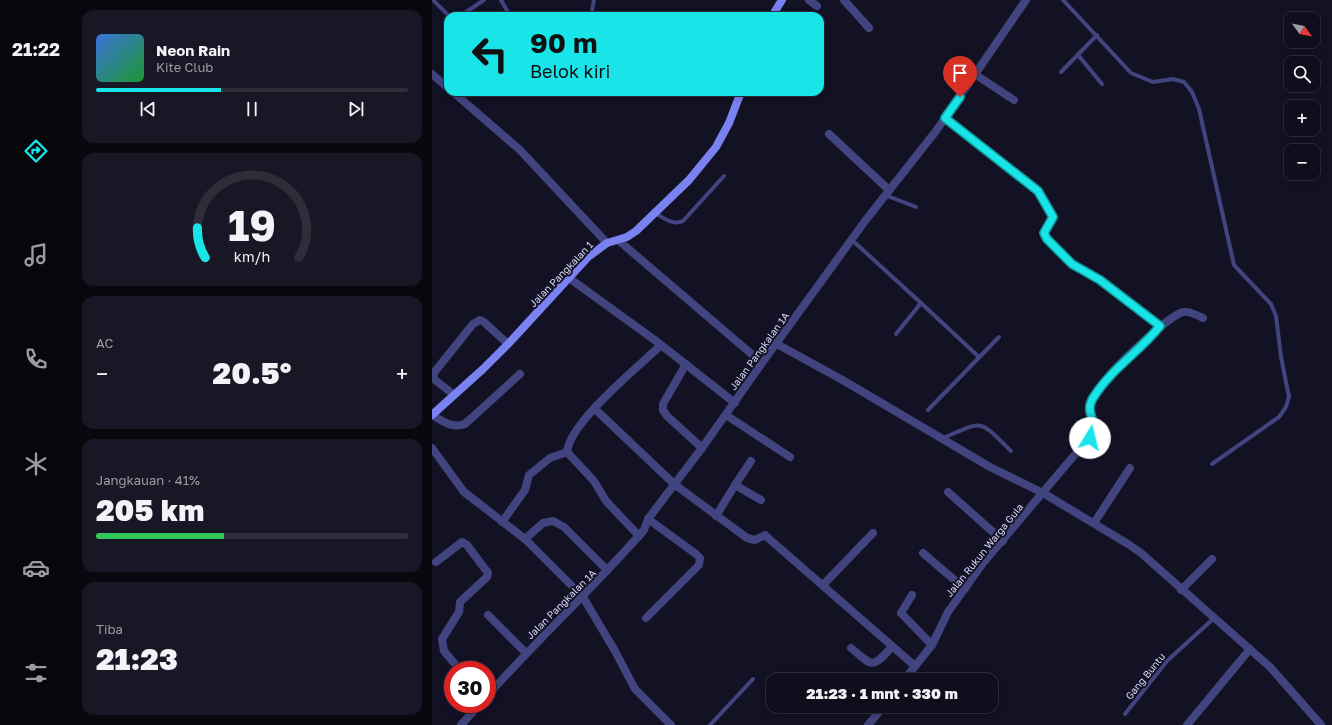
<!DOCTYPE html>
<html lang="id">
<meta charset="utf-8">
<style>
:root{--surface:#0e0e1c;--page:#171725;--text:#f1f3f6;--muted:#9b9ca3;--line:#2e2e3b;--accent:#19e4e7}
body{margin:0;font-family:"Golos Text",sans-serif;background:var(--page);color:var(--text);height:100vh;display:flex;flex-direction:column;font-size:15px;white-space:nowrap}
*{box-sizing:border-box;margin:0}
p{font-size:13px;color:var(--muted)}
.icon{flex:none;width:22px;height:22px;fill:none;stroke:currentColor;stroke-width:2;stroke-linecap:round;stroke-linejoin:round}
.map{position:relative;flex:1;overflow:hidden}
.panel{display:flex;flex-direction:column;gap:10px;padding:10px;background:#08080f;width:360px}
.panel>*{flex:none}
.hud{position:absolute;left:12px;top:12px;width:380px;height:84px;border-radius:12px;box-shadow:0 2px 10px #0003,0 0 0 1px var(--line);background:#19e4e7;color:#111;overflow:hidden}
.needle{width:26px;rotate:123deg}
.controls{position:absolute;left:852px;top:12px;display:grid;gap:8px}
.controls a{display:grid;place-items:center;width:36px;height:36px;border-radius:8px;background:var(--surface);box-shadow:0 2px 10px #0003,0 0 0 1px var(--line);font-size:20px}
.speed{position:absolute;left:12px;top:661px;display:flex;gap:8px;font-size:20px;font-weight:700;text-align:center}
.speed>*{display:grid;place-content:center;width:52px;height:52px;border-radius:50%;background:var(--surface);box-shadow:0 2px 10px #0003,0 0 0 1px var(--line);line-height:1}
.speed .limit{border:6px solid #d22;background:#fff;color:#111}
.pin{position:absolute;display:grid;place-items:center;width:34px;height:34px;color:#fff;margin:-41px -17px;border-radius:50% 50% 50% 0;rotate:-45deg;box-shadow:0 0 4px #0007}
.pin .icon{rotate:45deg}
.me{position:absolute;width:44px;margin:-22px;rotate:9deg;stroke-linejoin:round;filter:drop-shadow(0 0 3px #0008)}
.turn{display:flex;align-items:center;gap:14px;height:84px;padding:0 20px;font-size:18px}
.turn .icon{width:52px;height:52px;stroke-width:2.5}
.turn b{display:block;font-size:28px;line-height:34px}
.big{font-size:30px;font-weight:800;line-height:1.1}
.panel .tile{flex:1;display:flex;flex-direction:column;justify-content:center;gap:6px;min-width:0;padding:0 14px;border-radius:12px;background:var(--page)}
.panel .dial{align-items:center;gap:0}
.dial svg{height:104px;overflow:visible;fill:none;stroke:var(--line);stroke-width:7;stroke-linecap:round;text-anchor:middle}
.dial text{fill:var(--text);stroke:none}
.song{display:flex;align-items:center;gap:12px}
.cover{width:48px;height:48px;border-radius:6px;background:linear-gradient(135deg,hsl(220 70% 55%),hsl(130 70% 35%))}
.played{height:4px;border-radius:2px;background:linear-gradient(90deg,var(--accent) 40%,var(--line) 40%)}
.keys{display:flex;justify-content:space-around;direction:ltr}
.heat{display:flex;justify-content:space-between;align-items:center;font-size:22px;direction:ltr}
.charge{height:6px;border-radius:3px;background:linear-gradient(90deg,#34c759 41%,var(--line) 0)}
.trip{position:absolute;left:334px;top:673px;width:232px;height:40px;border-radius:12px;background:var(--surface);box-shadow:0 2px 10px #0003,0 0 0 1px var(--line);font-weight:800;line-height:40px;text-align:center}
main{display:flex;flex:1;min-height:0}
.tabs{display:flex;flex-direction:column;width:72px;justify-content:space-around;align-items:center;background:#06060b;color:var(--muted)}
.tabs .icon{width:28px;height:28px}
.tabs .on{color:var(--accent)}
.tabs b{font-size:18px;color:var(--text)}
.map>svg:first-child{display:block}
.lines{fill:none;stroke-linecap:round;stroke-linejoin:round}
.lane{stroke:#42447f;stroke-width:4}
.street{stroke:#42447f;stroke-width:8}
.secondary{stroke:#7a81f1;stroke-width:8}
.route-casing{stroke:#109496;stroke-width:10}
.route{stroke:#19e4e7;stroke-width:7}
.labels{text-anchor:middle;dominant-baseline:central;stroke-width:4;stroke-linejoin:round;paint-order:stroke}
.street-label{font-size:10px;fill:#dad9fb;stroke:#131225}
</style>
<main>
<nav class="tabs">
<b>21:22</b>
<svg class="icon on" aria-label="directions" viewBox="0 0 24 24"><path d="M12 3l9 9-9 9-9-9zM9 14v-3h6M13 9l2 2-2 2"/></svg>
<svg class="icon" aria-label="music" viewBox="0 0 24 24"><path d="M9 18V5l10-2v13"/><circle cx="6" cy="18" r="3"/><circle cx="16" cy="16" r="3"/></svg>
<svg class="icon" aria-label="phone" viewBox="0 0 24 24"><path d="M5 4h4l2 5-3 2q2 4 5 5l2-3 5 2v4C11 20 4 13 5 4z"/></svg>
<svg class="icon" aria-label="climate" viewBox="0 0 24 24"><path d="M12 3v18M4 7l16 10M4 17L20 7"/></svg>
<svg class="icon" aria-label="car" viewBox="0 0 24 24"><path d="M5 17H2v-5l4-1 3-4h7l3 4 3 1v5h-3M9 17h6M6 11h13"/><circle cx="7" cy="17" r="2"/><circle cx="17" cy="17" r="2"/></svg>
<svg class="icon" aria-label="filters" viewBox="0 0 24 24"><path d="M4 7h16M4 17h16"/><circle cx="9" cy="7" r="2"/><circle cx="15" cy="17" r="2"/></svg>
</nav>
<section class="panel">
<div class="tile">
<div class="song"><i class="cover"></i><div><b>Neon Rain</b><p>Kite Club</p></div></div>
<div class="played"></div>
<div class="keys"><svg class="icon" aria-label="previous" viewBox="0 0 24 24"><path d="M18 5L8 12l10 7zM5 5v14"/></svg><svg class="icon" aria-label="pause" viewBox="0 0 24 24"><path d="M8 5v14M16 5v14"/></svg><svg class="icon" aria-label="next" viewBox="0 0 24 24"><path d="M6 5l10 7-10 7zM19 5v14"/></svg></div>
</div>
<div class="tile dial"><svg viewBox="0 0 100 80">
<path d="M14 69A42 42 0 1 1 86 69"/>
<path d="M14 69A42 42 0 0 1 8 46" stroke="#19e4e7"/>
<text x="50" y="56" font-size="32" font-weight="700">19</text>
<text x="50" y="72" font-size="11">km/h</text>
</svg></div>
<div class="tile"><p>AC</p>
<div class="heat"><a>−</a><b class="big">20.5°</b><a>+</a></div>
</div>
<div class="tile"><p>Jangkauan · 41%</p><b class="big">205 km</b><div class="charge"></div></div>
<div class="tile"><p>Tiba</p><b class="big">21:23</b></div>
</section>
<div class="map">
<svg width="900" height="725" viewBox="0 0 900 725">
<rect width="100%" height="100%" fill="#131225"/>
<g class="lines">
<g class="lane">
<polyline points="1,0 17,16"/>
<polyline points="69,0 78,16"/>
<polyline points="631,0 699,73 721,82 741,79 752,82 760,92 767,109 802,265 839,304 844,316 849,357 857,397 854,407 847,417 780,464"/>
<polyline points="28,16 52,0"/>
<polyline points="159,16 162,0"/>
<polyline points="646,55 670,84"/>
<polyline points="629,72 665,35"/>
<polyline points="453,195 484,207"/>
<path d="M223 213C232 218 241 226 251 221L292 176"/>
<polyline points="420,240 489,303"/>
<polyline points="464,334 489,303 547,357"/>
<polyline points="496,410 567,337"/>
<path d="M511 438C553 420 546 419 579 451"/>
<polyline points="693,714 735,661 782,618"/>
<polyline points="278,725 321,679"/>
</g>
<g class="street">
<polyline points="377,0 385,6"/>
<polyline points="412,0 437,28"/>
<polyline points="0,74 16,88"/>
<polyline points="544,75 582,100"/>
<polyline points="21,92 88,150 175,243"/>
<polyline points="513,118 606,191 621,217 612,233 613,236 640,264 668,279 728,326"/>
<polyline points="397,134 457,190"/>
<polyline points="186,240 330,363"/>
<polyline points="137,278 224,341 303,403"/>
<polyline points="345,344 414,382 558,467 611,493 696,544 709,553 838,667 889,725"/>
<polyline points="254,364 231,404 231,410 235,416 270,448"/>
<polyline points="22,395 2,379 1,374 41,324 48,320 52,322 76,344"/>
<polyline points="163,409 242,484 315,538 323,540 333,535 335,537 483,666"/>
<path d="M0 415C11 421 20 429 33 424L88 374"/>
<polyline points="294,415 358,457"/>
<polyline points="0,448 32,492 93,539 151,597 183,651 203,689 239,725"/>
<path d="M135 452C138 422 206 367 229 345"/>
<polyline points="303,485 319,461"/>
<polyline points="516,492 571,541"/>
<polyline points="284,516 303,485 329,500"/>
<polyline points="70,522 93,490 97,475 118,458 135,452 162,481 174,501 207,536"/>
<polyline points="662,523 698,468"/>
<polyline points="93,539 111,523 121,521 132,527 175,570"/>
<polyline points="491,553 533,589"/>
<polyline points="4,562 30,542 35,545 56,573 55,577 28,602 27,612 10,639 12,651 28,670"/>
<polyline points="391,585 441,533"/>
<polyline points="749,590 780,559"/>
<polyline points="480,595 469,613 500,645"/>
<polyline points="56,615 94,653"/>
<polyline points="214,618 267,565 268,558 264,554 216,519"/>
<path d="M419 648C440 665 439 670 459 648"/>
<path d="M472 680 500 645 516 612 551 563 662 432C663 422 656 414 658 404 663 393 673 381 681 371 691 360 738 315 751 312 758 311 765 315 771 318"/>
<path d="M55 696C106 639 162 587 212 530L216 519 270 448 330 363 433 221 504 131 594 0"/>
<polyline points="29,725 48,704"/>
<polyline points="436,725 452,706"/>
<polyline points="755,725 818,649"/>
</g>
<g class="secondary">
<polyline points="340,16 350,0"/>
<polyline points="0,415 51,369 78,342 156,257 175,243 195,237 204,231 257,180 284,147 297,123 309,92"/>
</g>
</g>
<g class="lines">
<defs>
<path id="route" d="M528 97 513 118 606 191 621 217 612 233 615 239 640 264 668 280 728 326C707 352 679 369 661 398 651 414 669 423 658 438"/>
</defs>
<use href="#route" class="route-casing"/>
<use href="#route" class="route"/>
</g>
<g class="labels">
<g class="street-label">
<text transform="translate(129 274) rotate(-46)">Jalan Pangkalan 1</text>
<text transform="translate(327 351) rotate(-54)">Jalan Pangkalan 1A</text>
<text transform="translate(552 550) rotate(-51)">Jalan Rukun Warga Gula</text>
<text transform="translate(129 604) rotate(-45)">Jalan Pangkalan 1A</text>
<text transform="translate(713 676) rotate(-51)">Gang Buntu</text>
</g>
</g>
</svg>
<div class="controls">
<a><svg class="needle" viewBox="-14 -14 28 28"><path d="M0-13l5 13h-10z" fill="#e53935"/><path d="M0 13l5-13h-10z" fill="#9b9ca3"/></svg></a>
<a><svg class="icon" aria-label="search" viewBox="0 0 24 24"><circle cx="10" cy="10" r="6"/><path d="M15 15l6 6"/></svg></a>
<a>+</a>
<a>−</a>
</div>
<div class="speed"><div class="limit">30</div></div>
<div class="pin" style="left:528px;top:97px;background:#d93025"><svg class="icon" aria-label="arrive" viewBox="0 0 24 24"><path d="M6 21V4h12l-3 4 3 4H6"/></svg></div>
<svg class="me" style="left:658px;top:438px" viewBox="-20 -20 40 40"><circle r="19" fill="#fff"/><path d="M0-13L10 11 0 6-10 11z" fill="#19e4e7"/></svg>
<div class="trip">21:23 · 1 mnt · 330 m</div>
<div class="hud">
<div class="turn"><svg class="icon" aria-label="left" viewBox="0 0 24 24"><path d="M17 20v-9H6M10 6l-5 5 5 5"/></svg><div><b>90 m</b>Belok kiri</div></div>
</div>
</div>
</main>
